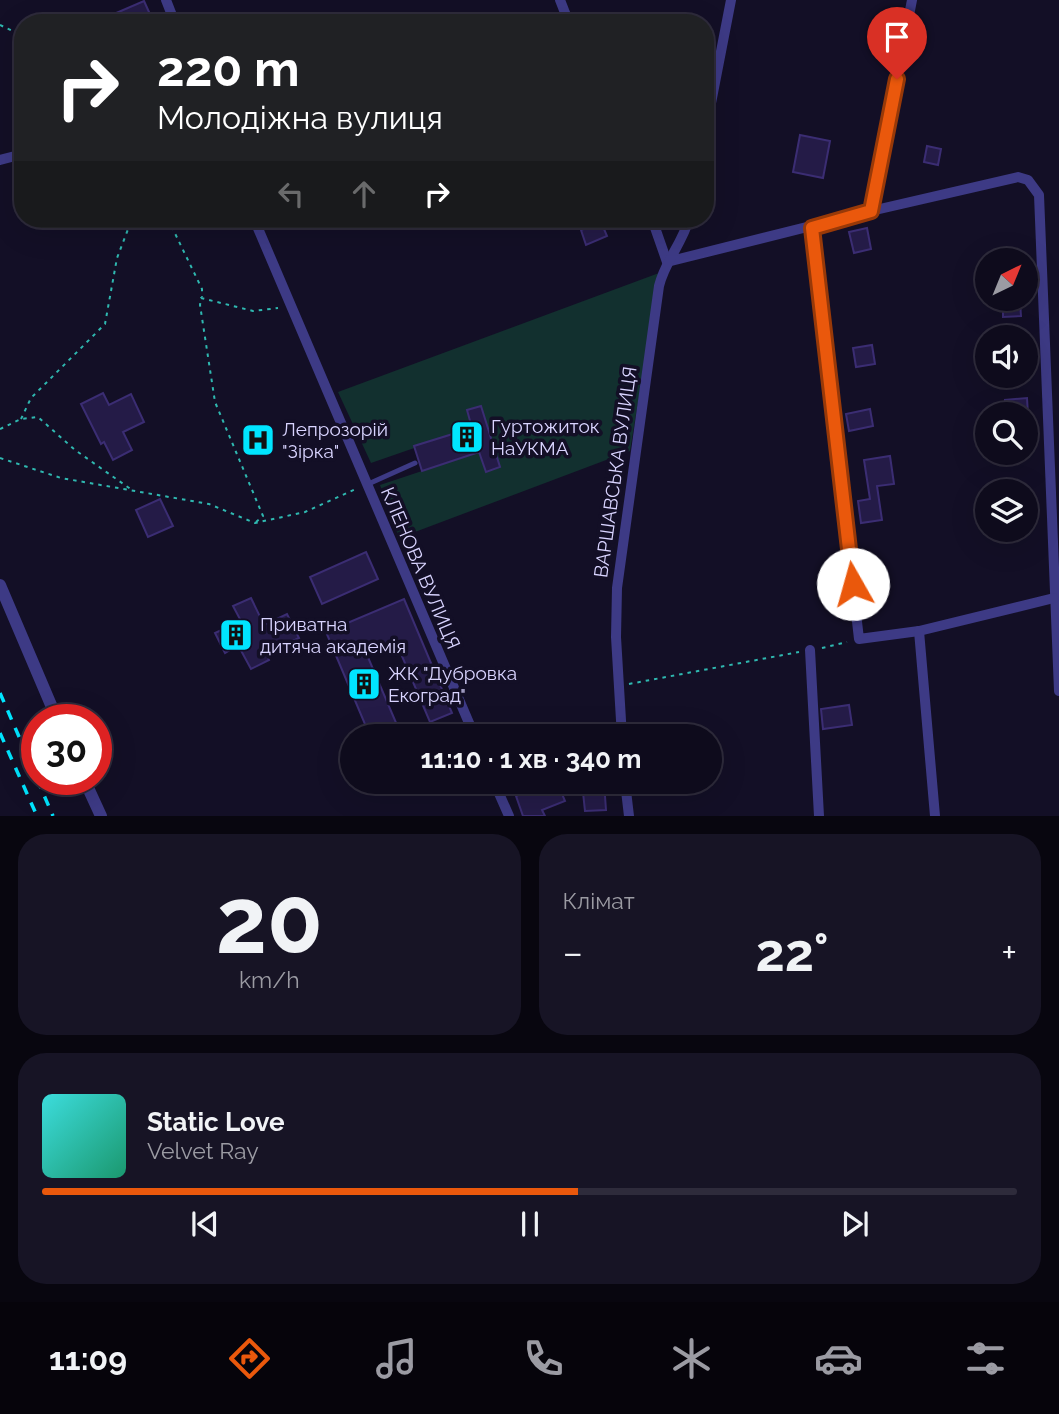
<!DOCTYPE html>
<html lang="uk">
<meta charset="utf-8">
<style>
:root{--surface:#0e0b1c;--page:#171425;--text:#f1f3f6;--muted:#9b9ba3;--line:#2e2b3b;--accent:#ea580c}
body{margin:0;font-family:Raleway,sans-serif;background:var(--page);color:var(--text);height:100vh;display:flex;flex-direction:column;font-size:26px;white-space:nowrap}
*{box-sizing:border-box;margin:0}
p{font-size:23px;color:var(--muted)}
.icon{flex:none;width:38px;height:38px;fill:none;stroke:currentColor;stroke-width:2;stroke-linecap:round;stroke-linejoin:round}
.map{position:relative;height:816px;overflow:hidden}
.side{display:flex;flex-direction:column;gap:18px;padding:18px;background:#08060f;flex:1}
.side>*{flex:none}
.guide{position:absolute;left:14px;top:14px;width:700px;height:214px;border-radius:28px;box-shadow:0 7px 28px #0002,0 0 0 2px var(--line);background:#202124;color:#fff;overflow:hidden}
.needle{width:46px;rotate:43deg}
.controls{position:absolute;left:975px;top:248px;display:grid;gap:14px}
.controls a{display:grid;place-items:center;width:63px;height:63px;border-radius:50%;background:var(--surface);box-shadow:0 7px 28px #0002,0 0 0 2px var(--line);font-size:35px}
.speed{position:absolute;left:21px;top:704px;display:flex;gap:14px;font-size:35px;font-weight:700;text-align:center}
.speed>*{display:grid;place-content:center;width:91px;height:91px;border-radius:50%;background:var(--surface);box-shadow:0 7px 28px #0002,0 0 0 2px var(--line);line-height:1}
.speed .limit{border:10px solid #d22;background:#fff;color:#111}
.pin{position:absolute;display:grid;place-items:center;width:60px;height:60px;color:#fff;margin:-72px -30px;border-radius:50% 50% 50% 0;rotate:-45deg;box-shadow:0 0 7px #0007}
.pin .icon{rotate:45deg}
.me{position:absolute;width:77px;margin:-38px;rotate:353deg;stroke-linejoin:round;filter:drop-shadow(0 0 5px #0008)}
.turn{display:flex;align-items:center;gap:24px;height:147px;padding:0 28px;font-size:32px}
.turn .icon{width:91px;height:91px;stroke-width:2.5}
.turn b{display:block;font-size:49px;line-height:60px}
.lanes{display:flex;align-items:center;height:66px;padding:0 28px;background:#0003;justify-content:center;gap:35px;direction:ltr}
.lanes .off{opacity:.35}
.big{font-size:52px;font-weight:700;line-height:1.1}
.side .card{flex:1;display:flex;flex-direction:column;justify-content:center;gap:10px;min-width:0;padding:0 24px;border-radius:28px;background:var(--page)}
.side .dial{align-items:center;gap:0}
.dial b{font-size:91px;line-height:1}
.song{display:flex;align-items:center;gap:21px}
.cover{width:84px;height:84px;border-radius:10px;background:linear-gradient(135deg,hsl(180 70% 55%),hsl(160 70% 35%))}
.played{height:7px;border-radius:4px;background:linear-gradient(90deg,var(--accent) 55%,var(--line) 55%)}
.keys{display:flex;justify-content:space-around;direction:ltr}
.heat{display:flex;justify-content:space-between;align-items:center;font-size:38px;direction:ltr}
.side .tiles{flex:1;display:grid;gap:18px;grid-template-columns:1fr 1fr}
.card:last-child{grid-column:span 2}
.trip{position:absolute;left:340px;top:724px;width:382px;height:70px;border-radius:35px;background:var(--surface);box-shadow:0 7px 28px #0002,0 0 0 2px var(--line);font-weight:700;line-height:70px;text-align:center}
.menu{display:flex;height:112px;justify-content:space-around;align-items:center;background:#06040b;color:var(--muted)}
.menu .icon{width:49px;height:49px}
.menu .on{color:var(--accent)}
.menu b{font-size:32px;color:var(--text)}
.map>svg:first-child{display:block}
.green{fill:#12302f}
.building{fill:#241b47;stroke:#3b2d73;stroke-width:2}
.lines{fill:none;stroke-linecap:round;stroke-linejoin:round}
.path{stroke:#2fb8b0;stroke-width:2;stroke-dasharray:3.5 5;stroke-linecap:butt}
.service{stroke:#3d3a85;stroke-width:5}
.minor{stroke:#3d3a85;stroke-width:10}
.tertiary{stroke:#3d3a85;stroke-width:12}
.rail{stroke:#00e5ff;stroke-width:3.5;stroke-dasharray:10 9;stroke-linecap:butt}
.route-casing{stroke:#983908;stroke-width:18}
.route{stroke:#ea580c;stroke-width:12}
.labels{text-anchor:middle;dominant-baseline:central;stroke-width:7;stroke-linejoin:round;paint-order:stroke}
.poi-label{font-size:19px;fill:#d9d4ff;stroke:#130f26;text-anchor:start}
.street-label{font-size:19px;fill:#d9d4ff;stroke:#130f26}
</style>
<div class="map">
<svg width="1059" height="816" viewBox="0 0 1059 816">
<rect width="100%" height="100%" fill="#130f26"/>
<polygon class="green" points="659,273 630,451 399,538 380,485 479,452 486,471 500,467 481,406 467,410 472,428 371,463 338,392"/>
<g class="building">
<polygon points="144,1 154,23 93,23"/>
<polygon points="800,135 830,141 823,178 793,172"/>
<polygon points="927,146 941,149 938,165 924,162"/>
<polygon points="601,222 607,236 586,245 581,230"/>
<polygon points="867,228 871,249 854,253 849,232"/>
<polygon points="1003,302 1020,302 1021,316 1003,317"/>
<polygon points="872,345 875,364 856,367 853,348"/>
<polygon points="103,393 109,405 131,394 144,422 123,432 132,450 113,460 104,442 101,444 81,404"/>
<polygon points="1027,398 1028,415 1006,415 1005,400"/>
<polygon points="481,406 500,467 486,472 479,452 422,471 414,446 472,428 467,410"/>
<polygon points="870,409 873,426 849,431 846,414"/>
<polygon points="890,456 894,484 877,486 882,520 861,523 858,501 870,499 864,460"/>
<polygon points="160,499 173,526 148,537 136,510"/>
<polygon points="366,552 378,579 322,604 310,577"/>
<polygon points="251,598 264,625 287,614 299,638 266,654 269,660 251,669 238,645 225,653 215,633 241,621 233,606"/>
<polygon points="404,599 452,713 430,722 396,642 367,655 397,725 370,736 326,632"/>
<polygon points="849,705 852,725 823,729 821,709"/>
<polygon points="550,782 557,782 565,801 542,810 545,816 523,816 516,796"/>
<polygon points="604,782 606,810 585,811 582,783"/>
</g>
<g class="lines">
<g class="path">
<polyline points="0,25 23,36"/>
<polyline points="168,219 202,289 202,297"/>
<polyline points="21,419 31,398 105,324 117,258 132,219"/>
<polyline points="0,429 21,419 38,417 75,450 132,490"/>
<polyline points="0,458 61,478 209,504 255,523 305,512 358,488"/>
<polyline points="256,522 263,516 215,402 200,305 201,298 253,311 278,308"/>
<polyline points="822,648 847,642"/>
<polyline points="629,684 799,652"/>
</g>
<polyline class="service" points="366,485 415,463"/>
<g class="minor">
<polyline points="166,0 175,23"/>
<polyline points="560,0 569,23"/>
<polyline points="705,134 731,0"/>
<polyline points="0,160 23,154"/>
<polyline points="871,211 1018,177 1028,180 1039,195 1059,691"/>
<polyline points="254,219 475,737"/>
<polyline points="652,219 667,262 871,211 912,0"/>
<polyline points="812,228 859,639 919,631 1054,598"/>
<polyline points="919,631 935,816"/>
<polyline points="810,650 819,816"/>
<path d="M622 737 616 637 617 588 659 286C665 261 682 244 689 219"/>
<polyline points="494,782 509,816"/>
<polyline points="625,782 629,816"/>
</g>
<g class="tertiary">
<polyline points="0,585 57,719"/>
<polyline points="84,779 101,816"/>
</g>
<g class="rail">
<polyline points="0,693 37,778"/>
<polyline points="0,733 37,816"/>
<polyline points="37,779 53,816"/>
</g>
</g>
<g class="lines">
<defs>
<polyline id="route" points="853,584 812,228 871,211 897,79"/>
</defs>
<use href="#route" class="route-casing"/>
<use href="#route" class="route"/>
</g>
<defs>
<symbol id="building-square" viewBox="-11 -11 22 22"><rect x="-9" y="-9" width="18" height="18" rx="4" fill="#00e5ff" stroke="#130f26"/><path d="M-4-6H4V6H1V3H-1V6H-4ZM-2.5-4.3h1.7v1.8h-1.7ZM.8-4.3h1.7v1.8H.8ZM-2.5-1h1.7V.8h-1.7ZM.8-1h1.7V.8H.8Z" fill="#111"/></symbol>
<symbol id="hospital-square" viewBox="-11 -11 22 22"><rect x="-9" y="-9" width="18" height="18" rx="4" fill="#00e5ff" stroke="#130f26"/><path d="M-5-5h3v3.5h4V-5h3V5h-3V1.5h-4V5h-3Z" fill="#111"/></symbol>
</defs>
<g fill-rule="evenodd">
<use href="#building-square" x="448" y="418" width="38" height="38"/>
<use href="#hospital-square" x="239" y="421" width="38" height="38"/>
<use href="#building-square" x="217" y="616" width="38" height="38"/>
<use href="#building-square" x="345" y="665" width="38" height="38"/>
</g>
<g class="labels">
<g class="poi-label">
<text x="491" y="426">Гуртожиток<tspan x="491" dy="22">НаУКМА</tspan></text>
<text x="282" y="429">Лепрозорій<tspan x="282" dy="22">"Зірка"</tspan></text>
<text x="260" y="624">Приватна<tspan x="260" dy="22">дитяча академiя</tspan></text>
<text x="388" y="673">ЖК "Дубровка<tspan x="388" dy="22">Екоград"</tspan></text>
</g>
<g class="street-label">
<text transform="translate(615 472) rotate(-82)">ВАРШАВСЬКА ВУЛИЦЯ</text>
<text transform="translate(421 568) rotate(67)">КЛЕНОВА ВУЛИЦЯ</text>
</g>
</g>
</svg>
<div class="controls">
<a><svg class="needle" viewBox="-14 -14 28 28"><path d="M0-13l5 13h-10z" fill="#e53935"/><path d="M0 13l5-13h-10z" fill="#9b9ba3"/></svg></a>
<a><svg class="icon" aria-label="sound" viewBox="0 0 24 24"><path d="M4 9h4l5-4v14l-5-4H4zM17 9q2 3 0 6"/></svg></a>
<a><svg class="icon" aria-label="search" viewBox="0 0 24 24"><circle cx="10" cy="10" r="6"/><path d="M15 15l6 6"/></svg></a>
<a><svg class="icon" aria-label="layers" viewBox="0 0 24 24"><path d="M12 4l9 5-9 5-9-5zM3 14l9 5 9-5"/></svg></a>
</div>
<div class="speed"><div class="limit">30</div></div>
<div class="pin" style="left:897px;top:79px;background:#d93025"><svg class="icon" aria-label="arrive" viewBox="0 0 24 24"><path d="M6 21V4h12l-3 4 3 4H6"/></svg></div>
<svg class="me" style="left:853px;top:584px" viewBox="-20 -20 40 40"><circle r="19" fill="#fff"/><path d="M0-13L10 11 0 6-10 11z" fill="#ea580c"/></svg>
<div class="trip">11:10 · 1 хв · 340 m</div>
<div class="guide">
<div class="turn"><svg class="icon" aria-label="right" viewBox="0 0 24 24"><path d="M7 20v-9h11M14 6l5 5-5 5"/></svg><div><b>220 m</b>Молодіжна вулиця</div></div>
<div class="lanes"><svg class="icon off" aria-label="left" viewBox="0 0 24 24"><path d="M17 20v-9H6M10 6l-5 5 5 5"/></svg><svg class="icon off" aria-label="ahead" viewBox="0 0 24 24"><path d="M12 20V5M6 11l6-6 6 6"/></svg><svg class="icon" aria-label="right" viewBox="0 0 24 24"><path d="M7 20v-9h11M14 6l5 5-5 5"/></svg></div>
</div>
</div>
<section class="side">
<div class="tiles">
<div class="card dial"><b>20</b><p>km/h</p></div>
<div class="card"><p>Клімат</p>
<div class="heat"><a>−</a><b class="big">22°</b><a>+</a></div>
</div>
<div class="card">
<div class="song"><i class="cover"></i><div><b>Static Love</b><p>Velvet Ray</p></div></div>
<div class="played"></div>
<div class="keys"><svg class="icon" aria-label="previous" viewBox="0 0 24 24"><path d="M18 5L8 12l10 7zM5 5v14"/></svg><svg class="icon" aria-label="pause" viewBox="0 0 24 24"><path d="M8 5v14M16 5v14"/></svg><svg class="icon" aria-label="next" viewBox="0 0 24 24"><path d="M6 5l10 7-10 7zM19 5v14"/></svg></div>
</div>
</div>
</section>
<nav class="menu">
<b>11:09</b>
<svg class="icon on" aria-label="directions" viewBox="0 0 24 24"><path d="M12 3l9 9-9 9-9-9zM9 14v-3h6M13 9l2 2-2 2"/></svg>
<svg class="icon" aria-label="music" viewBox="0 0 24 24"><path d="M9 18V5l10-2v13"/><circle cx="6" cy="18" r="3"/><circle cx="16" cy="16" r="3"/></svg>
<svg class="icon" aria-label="phone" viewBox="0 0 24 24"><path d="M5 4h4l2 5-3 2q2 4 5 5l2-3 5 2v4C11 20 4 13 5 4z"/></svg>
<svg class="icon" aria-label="climate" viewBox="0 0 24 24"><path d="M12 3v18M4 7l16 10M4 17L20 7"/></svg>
<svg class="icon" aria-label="car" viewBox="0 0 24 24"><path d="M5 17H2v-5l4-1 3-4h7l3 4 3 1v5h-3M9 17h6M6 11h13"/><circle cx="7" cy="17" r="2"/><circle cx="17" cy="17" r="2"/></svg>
<svg class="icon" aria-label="filters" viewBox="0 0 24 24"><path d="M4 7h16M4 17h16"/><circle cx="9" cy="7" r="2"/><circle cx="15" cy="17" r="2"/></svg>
</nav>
